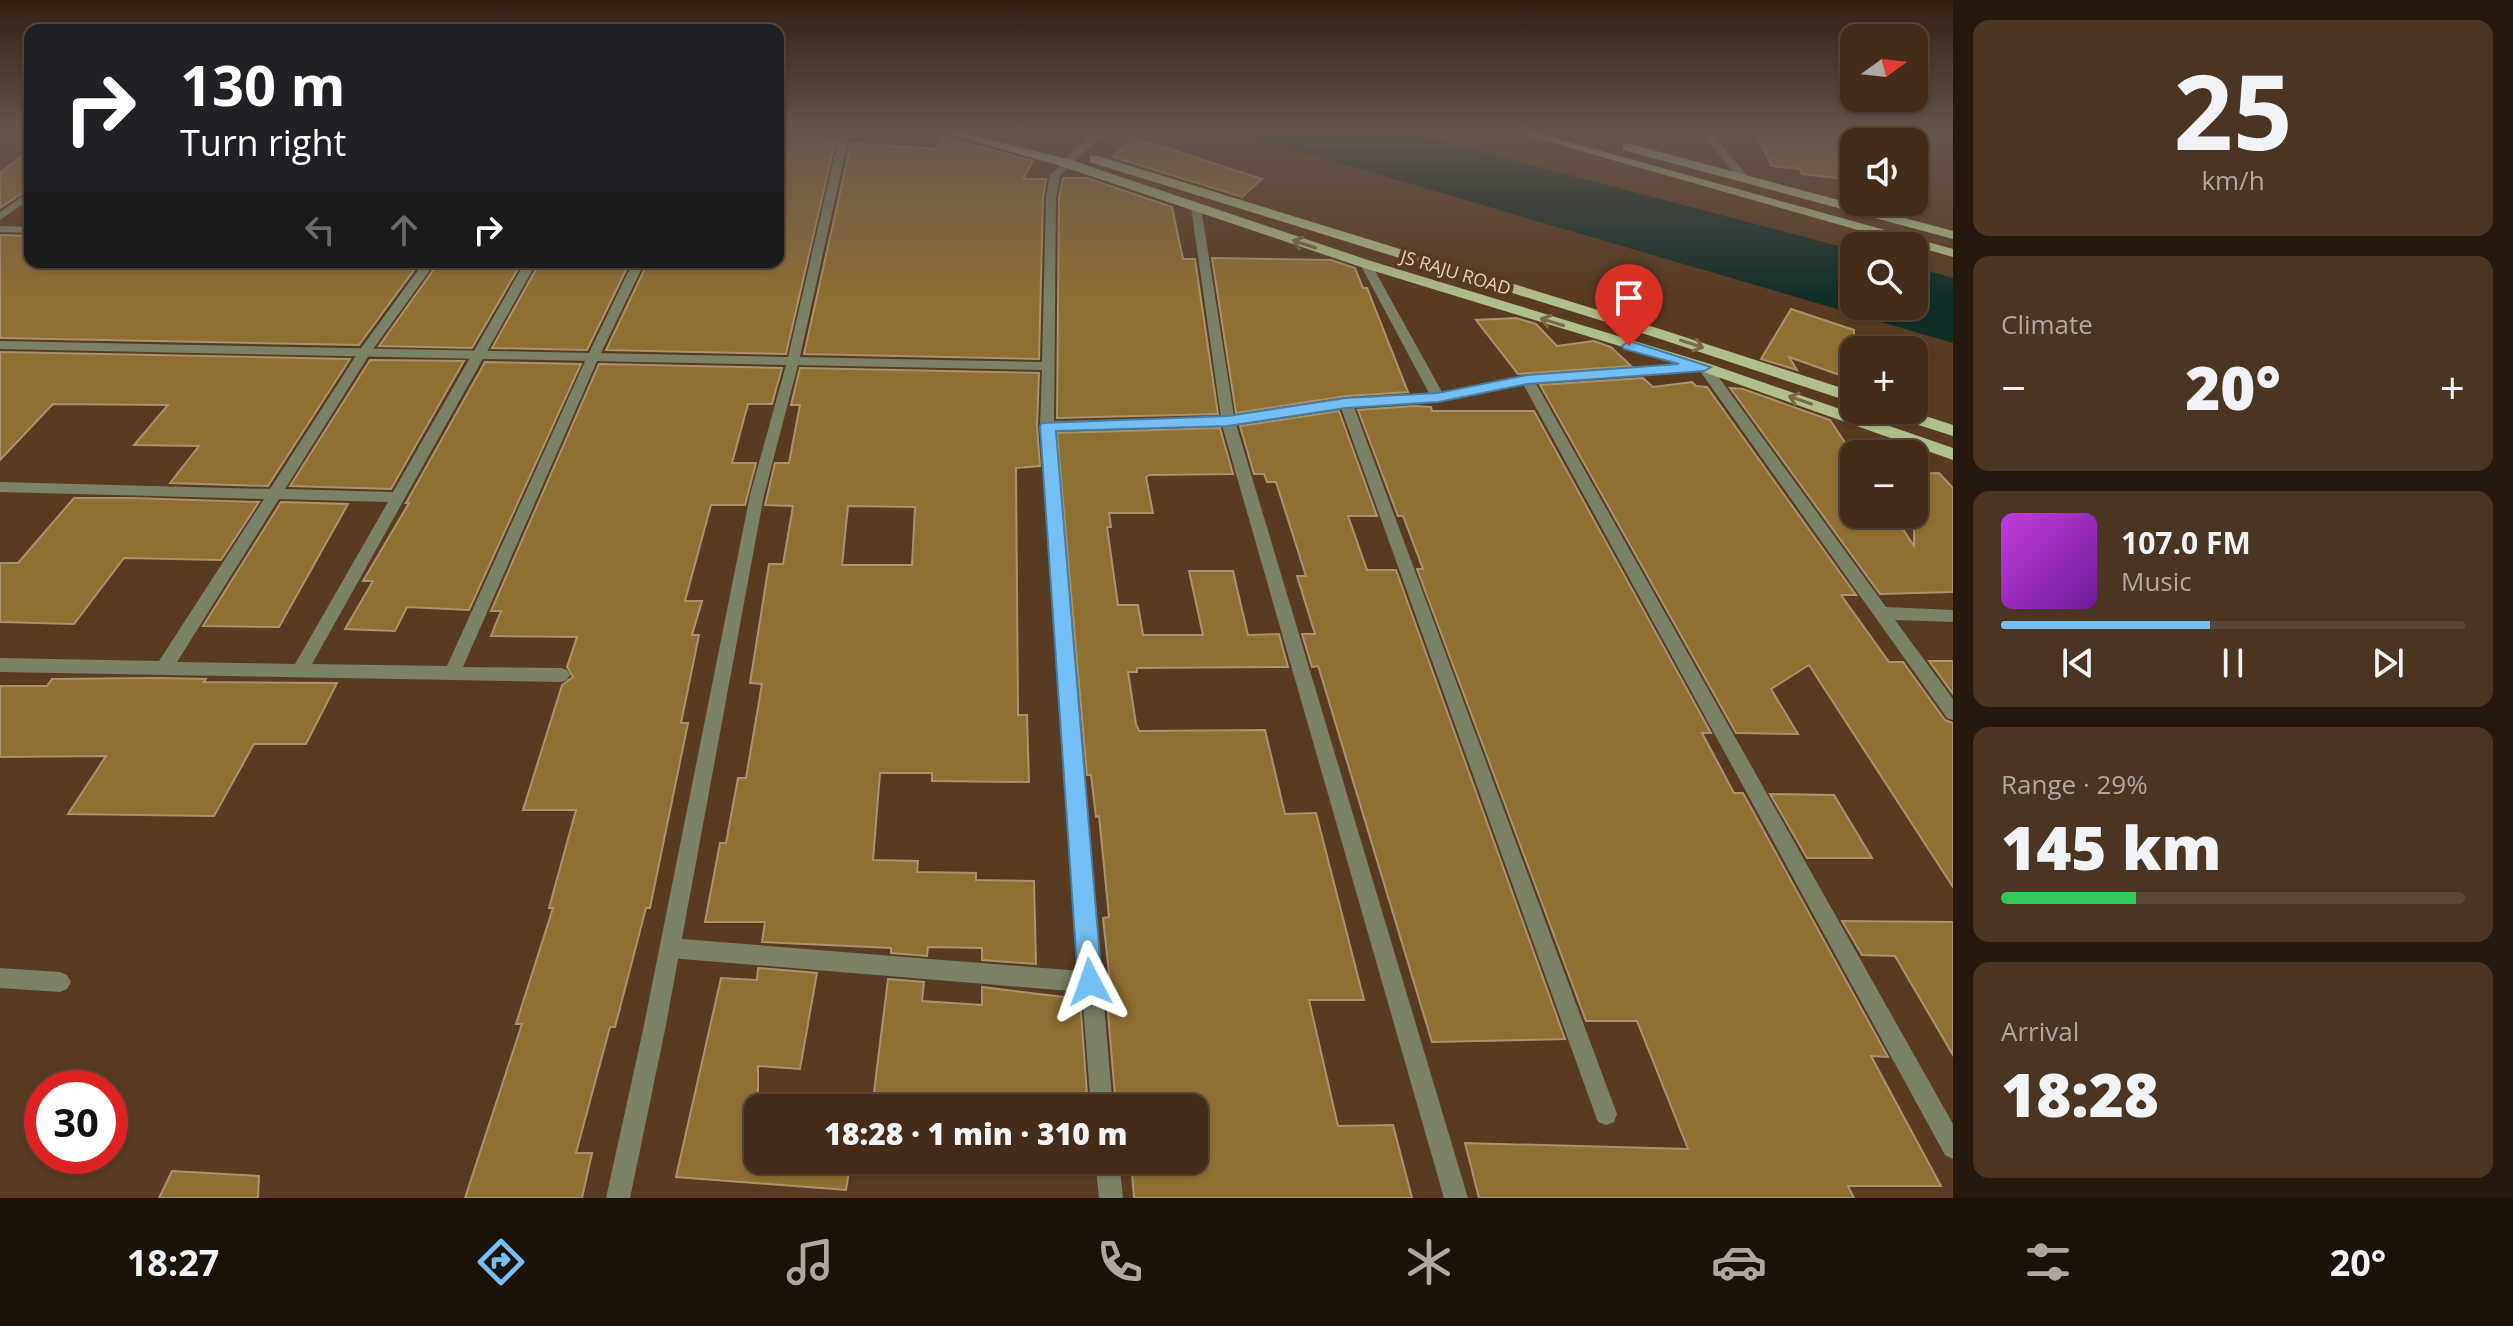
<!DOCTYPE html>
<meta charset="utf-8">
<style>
:root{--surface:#432c19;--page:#4a3422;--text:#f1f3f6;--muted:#afa7a2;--line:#5b4838;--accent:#74c0f6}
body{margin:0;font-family:"Open Sans",sans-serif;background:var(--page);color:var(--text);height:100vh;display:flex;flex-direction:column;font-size:30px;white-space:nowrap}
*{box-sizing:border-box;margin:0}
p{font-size:26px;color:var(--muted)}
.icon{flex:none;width:44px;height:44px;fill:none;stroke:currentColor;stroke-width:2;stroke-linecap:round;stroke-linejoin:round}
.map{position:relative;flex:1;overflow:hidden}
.drawer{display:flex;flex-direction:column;gap:20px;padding:20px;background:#25180e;width:560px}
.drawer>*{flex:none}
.guide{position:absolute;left:24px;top:24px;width:760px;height:244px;border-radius:16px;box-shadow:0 2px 6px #0004,0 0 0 2px var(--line);background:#202124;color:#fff;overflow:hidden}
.needle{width:52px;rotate:75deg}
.buttons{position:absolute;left:1840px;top:24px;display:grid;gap:16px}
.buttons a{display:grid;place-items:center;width:88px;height:88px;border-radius:16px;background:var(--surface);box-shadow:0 2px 6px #0004,0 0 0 2px var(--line);font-size:40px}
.speed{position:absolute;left:24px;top:1070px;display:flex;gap:16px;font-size:40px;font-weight:700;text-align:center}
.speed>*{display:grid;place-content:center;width:104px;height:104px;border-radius:50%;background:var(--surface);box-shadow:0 2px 6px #0004,0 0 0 2px var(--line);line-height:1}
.speed .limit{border:12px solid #d22;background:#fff;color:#111}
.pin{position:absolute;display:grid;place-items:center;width:68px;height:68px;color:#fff;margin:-82px -34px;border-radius:50% 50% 50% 0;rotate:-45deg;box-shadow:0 0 8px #0007}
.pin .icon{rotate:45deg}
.me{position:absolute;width:88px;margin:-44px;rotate:356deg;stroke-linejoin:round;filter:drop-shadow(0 0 6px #0008)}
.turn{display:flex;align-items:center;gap:28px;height:168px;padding:0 24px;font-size:36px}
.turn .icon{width:104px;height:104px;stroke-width:2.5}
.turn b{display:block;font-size:56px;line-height:68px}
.lanes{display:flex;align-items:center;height:76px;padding:0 24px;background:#0003;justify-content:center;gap:40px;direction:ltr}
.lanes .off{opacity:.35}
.big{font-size:60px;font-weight:800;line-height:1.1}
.drawer .card{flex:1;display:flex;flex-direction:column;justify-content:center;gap:12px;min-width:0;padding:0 28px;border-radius:16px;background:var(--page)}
.drawer .dial{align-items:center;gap:0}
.dial b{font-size:104px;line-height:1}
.song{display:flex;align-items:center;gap:24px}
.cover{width:96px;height:96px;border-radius:12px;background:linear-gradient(135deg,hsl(290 70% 55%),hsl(280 70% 35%))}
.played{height:8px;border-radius:4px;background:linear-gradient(90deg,var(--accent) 45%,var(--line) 45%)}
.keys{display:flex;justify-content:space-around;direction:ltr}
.heat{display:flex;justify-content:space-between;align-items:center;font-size:44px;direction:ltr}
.charge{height:12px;border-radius:6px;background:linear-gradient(90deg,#34c759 29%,var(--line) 0)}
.trip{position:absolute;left:744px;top:1094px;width:464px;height:80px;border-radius:16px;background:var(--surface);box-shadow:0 2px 6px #0004,0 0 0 2px var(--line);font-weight:800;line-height:80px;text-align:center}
.tabs{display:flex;height:128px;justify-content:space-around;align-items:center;background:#1b120a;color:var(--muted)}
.tabs .icon{width:56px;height:56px}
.tabs .on{color:var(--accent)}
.tabs b{font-size:36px;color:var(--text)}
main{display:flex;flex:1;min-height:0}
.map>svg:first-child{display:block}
.water{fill:#112d28}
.building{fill:#906f33;stroke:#a9936e;stroke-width:2;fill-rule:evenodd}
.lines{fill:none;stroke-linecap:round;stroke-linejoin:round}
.minor{fill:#7b8268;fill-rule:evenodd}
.tertiary{fill:#7b8268;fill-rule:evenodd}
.primary{fill:#b1c08a;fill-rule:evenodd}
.oneway{stroke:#786a46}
.route{fill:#74c0f6;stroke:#4b7da0;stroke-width:2}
.labels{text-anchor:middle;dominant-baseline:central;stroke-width:8;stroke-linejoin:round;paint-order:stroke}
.far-street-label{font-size:18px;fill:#e2d0c1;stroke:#593b21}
</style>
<main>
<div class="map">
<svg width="1953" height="1198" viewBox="0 0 1953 1198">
<rect width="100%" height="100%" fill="#593b21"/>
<polygon class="water" points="1233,132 1405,132 1854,250 1854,306 1914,306 1914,267 1953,278 1953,343"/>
<g class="building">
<polygon points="778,132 830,133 828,142 835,142 786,354 606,350 648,262 778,262"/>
<polygon points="1755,132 1854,132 1854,180 1802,174 1800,169 1772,166"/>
<polygon points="944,137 1033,161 1023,179 1046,179 1043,198 1039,359 804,354 851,143 935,149"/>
<polygon points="1132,138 1160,146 1262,179 1242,197 1113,157"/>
<polygon points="30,150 30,188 0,208 0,173"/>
<polygon points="1063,178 1087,178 1172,207 1183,259 1195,259 1218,414 1057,418 1059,198"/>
<polygon points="0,235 30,236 30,262 420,262 359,345 0,338"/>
<polygon points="1212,258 1331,260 1355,268 1363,288 1367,288 1408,392 1346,396 1236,413"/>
<polygon points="439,262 522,262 472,348 379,346"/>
<polygon points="540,262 630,262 587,350 492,348"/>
<polygon points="1791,309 1854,330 1854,380 1789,357 1797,370 1761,359"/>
<polygon points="1516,318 1536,324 1557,346 1594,341 1611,347 1631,366 1518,374 1476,320"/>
<polygon points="0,352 350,359 268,486 170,483 199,446 134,445 168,405 53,404 0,460"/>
<polygon points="370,360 464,361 391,489 290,486"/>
<polygon points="485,362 581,364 469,610 407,607 395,631 345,629 373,581 363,581 409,503 406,503"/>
<polygon points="599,364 782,368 772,404 748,404 732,463 756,463 745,505 711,505 685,601 702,601 692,635 699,635 681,723 688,723 650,908 646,908 615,1027 610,1027 576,1153 592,1153 582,1198 465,1198 522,1024 516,1024 553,908 549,908 576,810 523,810 562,685 573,677 567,667 577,637 491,636 501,611 491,611"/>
<path d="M800 368 1039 373 1037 426 1040 466 1016 468 1018 715H1027L1029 782 932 781V773H880L873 860 918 861 917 872 976 873V880L1034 881 1036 964 982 960V948L928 947 927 956 891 953V948L762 942 765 922H705L720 843H726L738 778H746L762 684 750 683 769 564H783L793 506 765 505 775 463H789L800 405H791ZM848 506 915 507 912 565H842Z"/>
<polygon points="1643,378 1653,387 1692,382 1696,386 1707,387 1856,595 1841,595 1889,662 1903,662 1945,720 1953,723 1953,887 1809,665 1771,689 1798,734 1736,733 1540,385"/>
<polygon points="1730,388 1743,389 1830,420 1854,456 1854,514 1893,514 1914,546 1914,474 1939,473 1953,488 1953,592 1880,594"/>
<polygon points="1414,406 1431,407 1432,411 1534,411 1711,733 1702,733 1734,793 1743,793 1888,1057 1871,1056 1941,1186 1848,1186 1854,1198 1479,1198 1465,1143 1688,1149 1637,1021 1586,1021 1417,569 1423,569 1403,516 1398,516 1358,410"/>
<polygon points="1339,411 1377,516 1348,516 1367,570 1396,570 1565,1039 1432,1042 1320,672 1318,666 1312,667 1302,634 1315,634 1297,576 1306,576 1276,482 1267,482 1264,474 1254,474 1240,426"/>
<polygon points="1220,428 1233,474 1149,475 1146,477 1153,513 1109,513 1111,527 1107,527 1118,605 1138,605 1143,635 1203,635 1189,571 1233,571 1248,635 1279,634 1288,667 1137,668 1137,672 1128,672 1136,724 1139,731 1265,730 1285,814 1316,813 1364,1000 1309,1000 1338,1126 1393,1125 1412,1198 1134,1198 1131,1160 1194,1160 1194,1108 1116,1108 1107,1001 1112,1001 1103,918 1109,917 1099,816 1096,817 1091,775 1087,775 1057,433"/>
<polygon points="74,498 131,498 259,502 221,560 124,558 74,624 0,622 0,563 18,563"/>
<polygon points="281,502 348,504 279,627 203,626"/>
<polygon points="1929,661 1953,661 1953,694"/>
<polygon points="158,678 206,679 204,682 337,683 306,744 254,744 214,816 68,814 106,756 0,757 0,686 47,686 52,679"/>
<polygon points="1770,794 1834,795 1872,858 1807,858"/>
<polygon points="1842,921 1953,922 1953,1055 1895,956 1862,955"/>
<polygon points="758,968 817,973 800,1069 758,1066 758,1160 851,1160 846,1190 676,1177 721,978 757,980"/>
<polygon points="888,979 924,982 922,1001 982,1005 982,987 1080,999 1088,1108 951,1108 951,1105 873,1100"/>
<polygon points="172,1171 259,1176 258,1198 159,1198"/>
</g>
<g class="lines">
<g class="minor">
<polygon points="1700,132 1710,132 1748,176 1748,180 1740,180"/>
<polygon points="1937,132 1953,132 1953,137 1939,134"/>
<polygon points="1066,160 1071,163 1060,176 1056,198 1054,421 1221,417 1191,207 1196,204 1201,207 1234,416 1346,399 1429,393 1360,264 1370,262 1442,392 1527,375 1709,364 1886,607 1953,610 1953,622 1895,620 1953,699 1953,720 1947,718 1700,371 1535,382 1953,1124 1953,1159 1945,1155 1523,384 1438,401 1354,407 1617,1114 1614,1122 1606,1125 1598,1122 1595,1114 1341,408 1236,424 1468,1198 1444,1198 1222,425 1054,430 1113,1108 1091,1108 1082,992 670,958 663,955 660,948 663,941 670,938 1080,971 1040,426 1042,370 793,365 787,361 793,357 1042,362 1046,198 1050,175"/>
<polygon points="30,191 30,199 0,220 0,212"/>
<polygon points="0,226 30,227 30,233 0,232"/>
<path d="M424 262H436L371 352 285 489 393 492 525 262H537L312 664 447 666 586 359 633 262H645L598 359 463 667 561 668 567 670 570 675 567 680 561 682 0 672V658L159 661 264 499 0 492V482L270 489 359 351ZM279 499 388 502 295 664 177 662Z"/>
<polygon points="0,968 60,972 67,975 71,982 67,989 60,992 0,988"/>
<polygon points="1095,1160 1119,1160 1123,1198 1099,1198"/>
</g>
<g class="tertiary">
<polygon points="840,132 850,132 799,361 764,495 665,1030 630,1198 606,1198 643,1030 750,495 786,365 0,349 0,341 788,357"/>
<polygon points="1095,132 1106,132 1070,165 1062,165 1062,161"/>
</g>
<g class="primary">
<polygon points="941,132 960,132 1071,160 1371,261 1710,364 1953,448 1953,460 1698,370 1361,267 1061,166"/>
<polygon points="1514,132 1533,132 1953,249 1953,257"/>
<polygon points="1627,143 1953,231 1953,239 1623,150 1623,144"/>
<polygon points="1090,156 1098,156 1663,330 1854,392 1854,403 1651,336 1090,162"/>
<polygon points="1882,410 1907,410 1953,425 1953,436 1884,414"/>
</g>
</g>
<defs><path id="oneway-shaft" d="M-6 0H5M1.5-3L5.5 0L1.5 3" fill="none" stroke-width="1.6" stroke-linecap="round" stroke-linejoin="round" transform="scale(2)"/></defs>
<g class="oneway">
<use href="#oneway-shaft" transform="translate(1304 244) rotate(-162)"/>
<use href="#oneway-shaft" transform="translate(1552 322) rotate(-163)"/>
<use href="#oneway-shaft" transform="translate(1692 344) rotate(18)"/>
<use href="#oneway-shaft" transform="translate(1800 400) rotate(-161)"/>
</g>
<linearGradient id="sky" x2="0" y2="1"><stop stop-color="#312012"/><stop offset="0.44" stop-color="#64554e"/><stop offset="1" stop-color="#64554e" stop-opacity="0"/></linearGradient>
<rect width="1953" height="300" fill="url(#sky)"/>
<polygon class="route" points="1629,341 1711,367 1704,371 1527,384 1438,402 1346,408 1228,426 1056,431 1102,982 1098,990 1090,994 1081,990 1078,982 1040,426 1042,423 1228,416 1346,398 1438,393 1527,375 1679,364 1624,349 1622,346"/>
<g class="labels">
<g class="far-street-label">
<text transform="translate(1456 272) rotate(17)">JS RAJU ROAD</text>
</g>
</g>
</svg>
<div class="buttons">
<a><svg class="needle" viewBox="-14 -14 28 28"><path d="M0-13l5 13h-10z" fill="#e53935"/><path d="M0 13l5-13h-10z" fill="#afa7a2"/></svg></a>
<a><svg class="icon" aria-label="sound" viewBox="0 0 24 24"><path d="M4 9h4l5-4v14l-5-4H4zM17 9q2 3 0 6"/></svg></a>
<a><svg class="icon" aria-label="search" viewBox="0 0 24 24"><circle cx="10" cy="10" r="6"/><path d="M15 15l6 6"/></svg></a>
<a>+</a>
<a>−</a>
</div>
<div class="speed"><div class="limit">30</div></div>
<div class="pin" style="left:1629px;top:346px;background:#d93025"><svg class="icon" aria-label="arrive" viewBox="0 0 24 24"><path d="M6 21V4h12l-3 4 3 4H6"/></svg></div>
<svg class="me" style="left:1090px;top:982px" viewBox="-20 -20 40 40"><path d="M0-17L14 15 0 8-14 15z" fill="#74c0f6" stroke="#fff" stroke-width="4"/></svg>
<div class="trip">18:28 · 1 min · 310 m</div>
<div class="guide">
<div class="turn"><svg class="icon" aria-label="right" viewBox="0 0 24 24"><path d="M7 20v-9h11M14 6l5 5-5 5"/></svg><div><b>130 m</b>Turn right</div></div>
<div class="lanes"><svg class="icon off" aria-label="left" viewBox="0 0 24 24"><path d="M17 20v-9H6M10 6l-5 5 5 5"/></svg><svg class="icon off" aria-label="ahead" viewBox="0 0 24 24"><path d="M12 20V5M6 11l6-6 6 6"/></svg><svg class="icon" aria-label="right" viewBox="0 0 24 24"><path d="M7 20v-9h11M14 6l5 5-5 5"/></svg></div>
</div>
</div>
<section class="drawer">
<div class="card dial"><b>25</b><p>km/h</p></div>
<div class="card"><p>Climate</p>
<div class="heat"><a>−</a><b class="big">20°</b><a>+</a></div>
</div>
<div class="card">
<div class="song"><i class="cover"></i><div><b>107.0 FM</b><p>Music</p></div></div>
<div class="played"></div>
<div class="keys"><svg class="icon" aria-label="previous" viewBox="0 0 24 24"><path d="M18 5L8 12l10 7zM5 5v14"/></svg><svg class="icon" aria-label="pause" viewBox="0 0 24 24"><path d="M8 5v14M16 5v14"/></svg><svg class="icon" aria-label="next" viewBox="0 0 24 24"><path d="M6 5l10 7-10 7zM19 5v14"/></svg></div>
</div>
<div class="card"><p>Range · 29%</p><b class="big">145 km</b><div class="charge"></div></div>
<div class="card"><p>Arrival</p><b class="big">18:28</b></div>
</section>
</main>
<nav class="tabs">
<b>18:27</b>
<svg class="icon on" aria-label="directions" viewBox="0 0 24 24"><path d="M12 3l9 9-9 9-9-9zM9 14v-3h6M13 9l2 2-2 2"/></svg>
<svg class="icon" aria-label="music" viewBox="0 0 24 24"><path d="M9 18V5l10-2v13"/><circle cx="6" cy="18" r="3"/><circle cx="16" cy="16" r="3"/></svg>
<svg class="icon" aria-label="phone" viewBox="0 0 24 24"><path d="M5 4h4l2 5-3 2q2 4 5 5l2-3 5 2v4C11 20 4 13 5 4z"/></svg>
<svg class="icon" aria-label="climate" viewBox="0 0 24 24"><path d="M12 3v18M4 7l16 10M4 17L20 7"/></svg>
<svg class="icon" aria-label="car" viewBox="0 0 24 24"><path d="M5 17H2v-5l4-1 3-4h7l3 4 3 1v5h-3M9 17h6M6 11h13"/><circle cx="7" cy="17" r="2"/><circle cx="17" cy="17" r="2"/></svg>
<svg class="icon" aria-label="filters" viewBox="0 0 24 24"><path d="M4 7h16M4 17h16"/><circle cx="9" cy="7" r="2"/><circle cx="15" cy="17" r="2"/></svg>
<b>20°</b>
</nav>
